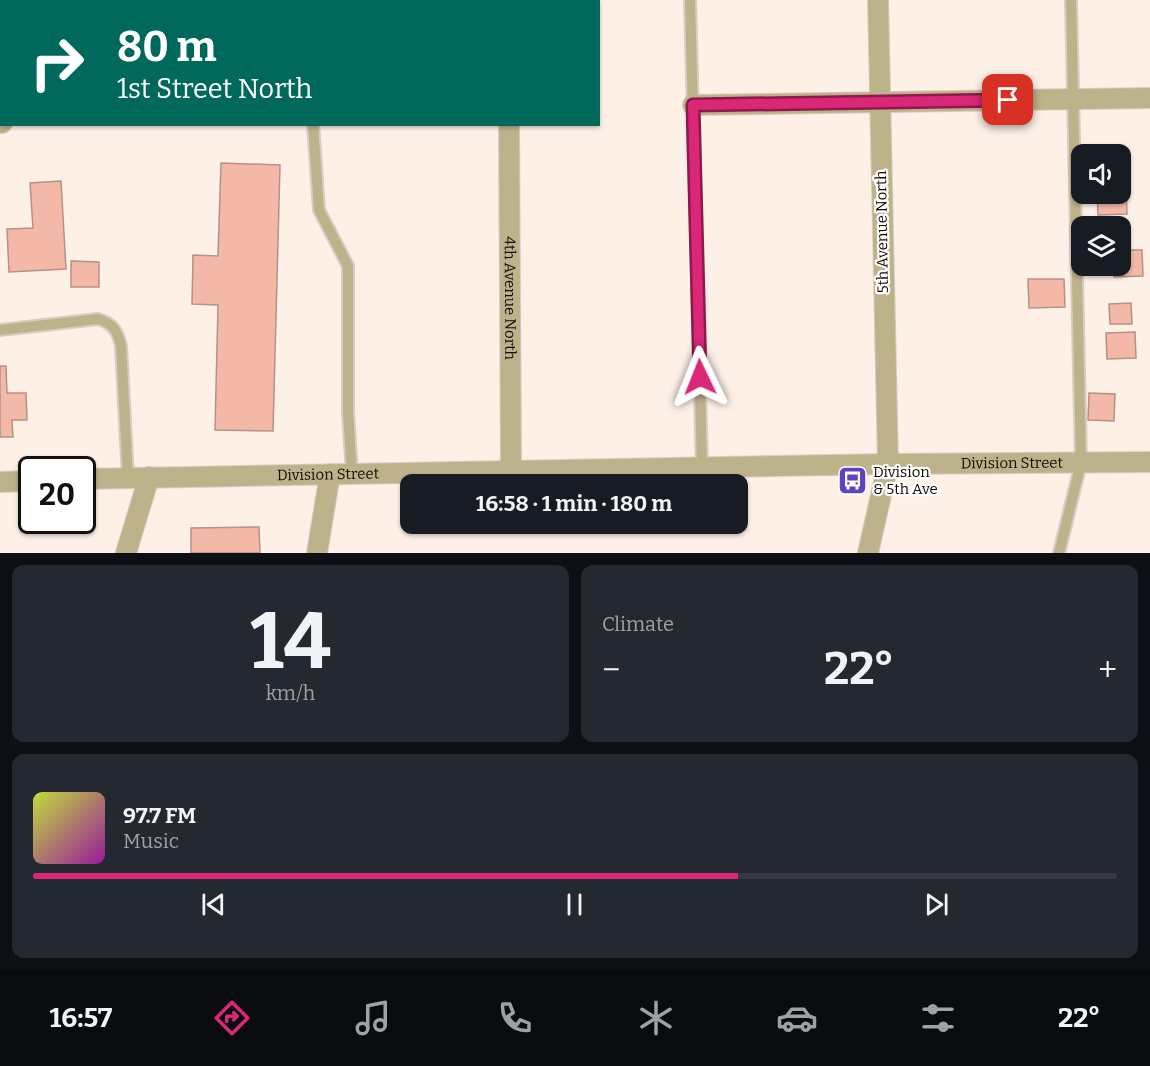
<!DOCTYPE html>
<meta charset="utf-8">
<style>
:root{--surface:#171b24;--page:#242831;--text:#f1f3f6;--muted:#9ea1a6;--line:#363941;--accent:#db2777}
body{margin:0;font-family:Bitter,serif;background:var(--page);color:var(--text);height:100vh;display:flex;flex-direction:column;font-size:22px;white-space:nowrap}
*{box-sizing:border-box;margin:0}
p{font-size:20px;color:var(--muted)}
.icon{flex:none;width:33px;height:33px;fill:none;stroke:currentColor;stroke-width:2;stroke-linecap:round;stroke-linejoin:round}
.map{position:relative;height:553px;overflow:hidden}
.details{display:flex;flex-direction:column;gap:12px;padding:12px;background:#0d0f14;flex:1}
.details>*{flex:none}
.banner{position:absolute;left:0px;top:0px;width:600px;height:126px;box-shadow:0 2px 4px #0004;background:#00695c;color:#fff;overflow:hidden}
.controls{position:absolute;left:1071px;top:144px;display:grid;gap:12px}
.controls a{display:grid;place-items:center;width:60px;height:60px;border-radius:12px;background:var(--surface);box-shadow:0 2px 4px #0004;font-size:30px}
.speed{position:absolute;left:18px;top:456px;display:flex;gap:12px;font-size:30px;font-weight:700;text-align:center}
.speed>*{display:grid;place-content:center;width:78px;height:78px;border-radius:50%;background:var(--surface);box-shadow:0 2px 4px #0004;line-height:1}
.speed .limit{border:3px solid #111;border-radius:9px;background:#fff;color:#111}
.pin{position:absolute;display:grid;place-items:center;width:51px;height:51px;color:#fff;margin:-26px;border-radius:12px;box-shadow:0 3px 9px #0006}
.me{position:absolute;width:66px;margin:-33px;rotate:358deg;stroke-linejoin:round;filter:drop-shadow(0 0 4px #0008)}
.turn{display:flex;align-items:center;gap:21px;height:126px;padding:0 18px;font-size:27px}
.turn .icon{width:78px;height:78px;stroke-width:2.5}
.turn b{display:block;font-size:42px;line-height:51px}
.big{font-size:45px;font-weight:700;line-height:1.1}
.details .tile{flex:1;display:flex;flex-direction:column;justify-content:center;gap:9px;min-width:0;padding:0 21px;border-radius:12px;background:var(--page)}
.details .dial{align-items:center;gap:0}
.dial b{font-size:78px;line-height:1}
.song{display:flex;align-items:center;gap:18px}
.cover{width:72px;height:72px;border-radius:9px;background:linear-gradient(135deg,hsl(70 70% 55%),hsl(300 70% 35%))}
.played{height:6px;border-radius:3px;background:linear-gradient(90deg,var(--accent) 65%,var(--line) 65%)}
.keys{display:flex;justify-content:space-around;direction:ltr}
.heat{display:flex;justify-content:space-between;align-items:center;font-size:33px;direction:ltr}
.details .tiles{flex:1;display:grid;gap:12px;grid-template-columns:1fr 1fr}
.tile:last-child{grid-column:span 2}
.trip{position:absolute;left:400px;top:474px;width:348px;height:60px;border-radius:12px;background:var(--surface);box-shadow:0 2px 4px #0004;font-weight:700;line-height:60px;text-align:center}
.tabs{display:flex;height:96px;justify-content:space-around;align-items:center;background:#090b0e;color:var(--muted)}
.tabs .icon{width:42px;height:42px}
.tabs .current{color:var(--accent)}
.tabs b{font-size:27px;color:var(--text)}
.map>svg:first-child{display:block}
.building{fill:#f4b8a6;stroke:#b59186;stroke-width:1.5}
.lines{fill:none;stroke-linecap:round;stroke-linejoin:round}
.service-casing{stroke:#d8ccc3;stroke-width:14}
.minor-casing{stroke:#d8ccc3;stroke-width:22}
.service{stroke:#beb28a;stroke-width:10}
.minor{stroke:#beb28a;stroke-width:20}
.route-casing{stroke:#8e194d;stroke-width:15}
.route{stroke:#db2777;stroke-width:10}
.labels{text-anchor:middle;dominant-baseline:central;stroke-width:4.5;stroke-linejoin:round;paint-order:stroke}
.street-label{font-size:15px;fill:#130a03;stroke:#fff}
.poi-label{font-size:15px;fill:#130a03;stroke:#fff;text-anchor:start}
</style>
<div class="map">
<svg width="1150" height="553" viewBox="0 0 1150 553">
<rect width="100%" height="100%" fill="#fdf1e7"/>
<g class="building">
<polygon points="221,163 280,165 273,431 215,430 218,305 192,304 193,255 218,256"/>
<polygon points="1120,180 1126,180 1127,214 1098,215 1097,194 1120,194"/>
<polygon points="61,181 66,269 9,272 7,229 33,228 30,183"/>
<polygon points="1120,250 1142,250 1143,276 1114,277 1114,266 1120,266"/>
<polygon points="71,261 99,262 99,287 71,287"/>
<polygon points="1028,279 1064,279 1065,307 1029,308"/>
<polygon points="1131,303 1132,324 1110,324 1109,304"/>
<polygon points="1135,332 1136,358 1107,359 1106,333"/>
<polygon points="0,366 6,366 7,393 26,393 27,420 12,420 13,437 0,437"/>
<polygon points="1089,393 1115,394 1114,421 1088,420"/>
<polygon points="259,527 260,553 191,553 191,528"/>
</g>
<g class="lines">
<defs>
<g id="service">
<polyline points="311,0 311,2"/>
<polyline points="690,0 702,468"/>
<polyline points="313,124 319,210 348,266 348,412 352,474"/>
<path d="M0 330 98 319C113 323 118 332 121 346L128 478"/>
<polyline points="1059,553 1081,463 1071,0"/>
</g>
<g id="minor">
<polyline points="131,0 131,2"/>
<polyline points="504,0 505,2"/>
<polyline points="693,105 1150,98"/>
<polyline points="0,123 2,123"/>
<path id="s1" d="M509 124 511 472"/>
<path id="s2" d="M82 479 888 464 1150 462"/>
<polyline points="0,482 32,481"/>
<polyline points="126,553 149,477"/>
<polyline points="317,553 330,474"/>
<polyline points="868,553 888,464 878,0"/>
</g>
</defs>
<use href="#service" class="service-casing"/>
<use href="#minor" class="minor-casing"/>
<use href="#service" class="service"/>
<use href="#minor" class="minor"/>
</g>
<g class="lines">
<defs>
<polyline id="route" points="700,377 693,105 1008,100"/>
</defs>
<use href="#route" class="route-casing"/>
<use href="#route" class="route"/>
</g>
<defs>
<symbol id="bus-square" viewBox="-11 -11 22 22"><rect x="-9" y="-9" width="18" height="18" rx="4" fill="#5e43bc" stroke="#fff"/><path d="M-5-6H5V4H4V6H2V4H-2V6H-4V4H-5ZM-3.5-4V0h7V-4ZM-3.5 1.2v1.5H-2V1.2ZM2 1.2v1.5H3.5V1.2Z" fill="#fff"/></symbol>
</defs>
<g fill-rule="evenodd">
<use href="#bus-square" x="836" y="464" width="33" height="33"/>
</g>
<g class="labels">
<g class="street-label">
<text transform="translate(882 232) rotate(-91)">5th Avenue North</text>
<text stroke="none"><textPath href="#s1" startOffset="174">4th Avenue North</textPath></text>
<text stroke="none"><textPath href="#s2" startOffset="930">Division Street</textPath></text>
<text stroke="none"><textPath href="#s2" startOffset="246">Division Street</textPath></text>
</g>
<g class="poi-label">
<text x="873" y="472">Division<tspan x="873" dy="17">&amp; 5th Ave</tspan></text>
</g>
</g>
</svg>
<div class="controls">
<a><svg class="icon" aria-label="sound" viewBox="0 0 24 24"><path d="M4 9h4l5-4v14l-5-4H4zM17 9q2 3 0 6"/></svg></a>
<a><svg class="icon" aria-label="layers" viewBox="0 0 24 24"><path d="M12 4l9 5-9 5-9-5zM3 14l9 5 9-5"/></svg></a>
</div>
<div class="speed"><div class="limit">20</div></div>
<div class="pin" style="left:1008px;top:100px;background:#d93025"><svg class="icon" aria-label="arrive" viewBox="0 0 24 24"><path d="M6 21V4h12l-3 4 3 4H6"/></svg></div>
<svg class="me" style="left:700px;top:377px" viewBox="-20 -20 40 40"><path d="M0-17L14 15 0 8-14 15z" fill="#db2777" stroke="#fff" stroke-width="4"/></svg>
<div class="trip">16:58 · 1 min · 180 m</div>
<div class="banner">
<div class="turn"><svg class="icon" aria-label="right" viewBox="0 0 24 24"><path d="M7 20v-9h11M14 6l5 5-5 5"/></svg><div><b>80 m</b>1st Street North</div></div>
</div>
</div>
<section class="details">
<div class="tiles">
<div class="tile dial"><b>14</b><p>km/h</p></div>
<div class="tile"><p>Climate</p>
<div class="heat"><a>−</a><b class="big">22°</b><a>+</a></div>
</div>
<div class="tile">
<div class="song"><i class="cover"></i><div><b>97.7 FM</b><p>Music</p></div></div>
<div class="played"></div>
<div class="keys"><svg class="icon" aria-label="previous" viewBox="0 0 24 24"><path d="M18 5L8 12l10 7zM5 5v14"/></svg><svg class="icon" aria-label="pause" viewBox="0 0 24 24"><path d="M8 5v14M16 5v14"/></svg><svg class="icon" aria-label="next" viewBox="0 0 24 24"><path d="M6 5l10 7-10 7zM19 5v14"/></svg></div>
</div>
</div>
</section>
<nav class="tabs">
<b>16:57</b>
<svg class="icon current" aria-label="directions" viewBox="0 0 24 24"><path d="M12 3l9 9-9 9-9-9zM9 14v-3h6M13 9l2 2-2 2"/></svg>
<svg class="icon" aria-label="music" viewBox="0 0 24 24"><path d="M9 18V5l10-2v13"/><circle cx="6" cy="18" r="3"/><circle cx="16" cy="16" r="3"/></svg>
<svg class="icon" aria-label="phone" viewBox="0 0 24 24"><path d="M5 4h4l2 5-3 2q2 4 5 5l2-3 5 2v4C11 20 4 13 5 4z"/></svg>
<svg class="icon" aria-label="climate" viewBox="0 0 24 24"><path d="M12 3v18M4 7l16 10M4 17L20 7"/></svg>
<svg class="icon" aria-label="car" viewBox="0 0 24 24"><path d="M5 17H2v-5l4-1 3-4h7l3 4 3 1v5h-3M9 17h6M6 11h13"/><circle cx="7" cy="17" r="2"/><circle cx="17" cy="17" r="2"/></svg>
<svg class="icon" aria-label="filters" viewBox="0 0 24 24"><path d="M4 7h16M4 17h16"/><circle cx="9" cy="7" r="2"/><circle cx="15" cy="17" r="2"/></svg>
<b>22°</b>
</nav>
